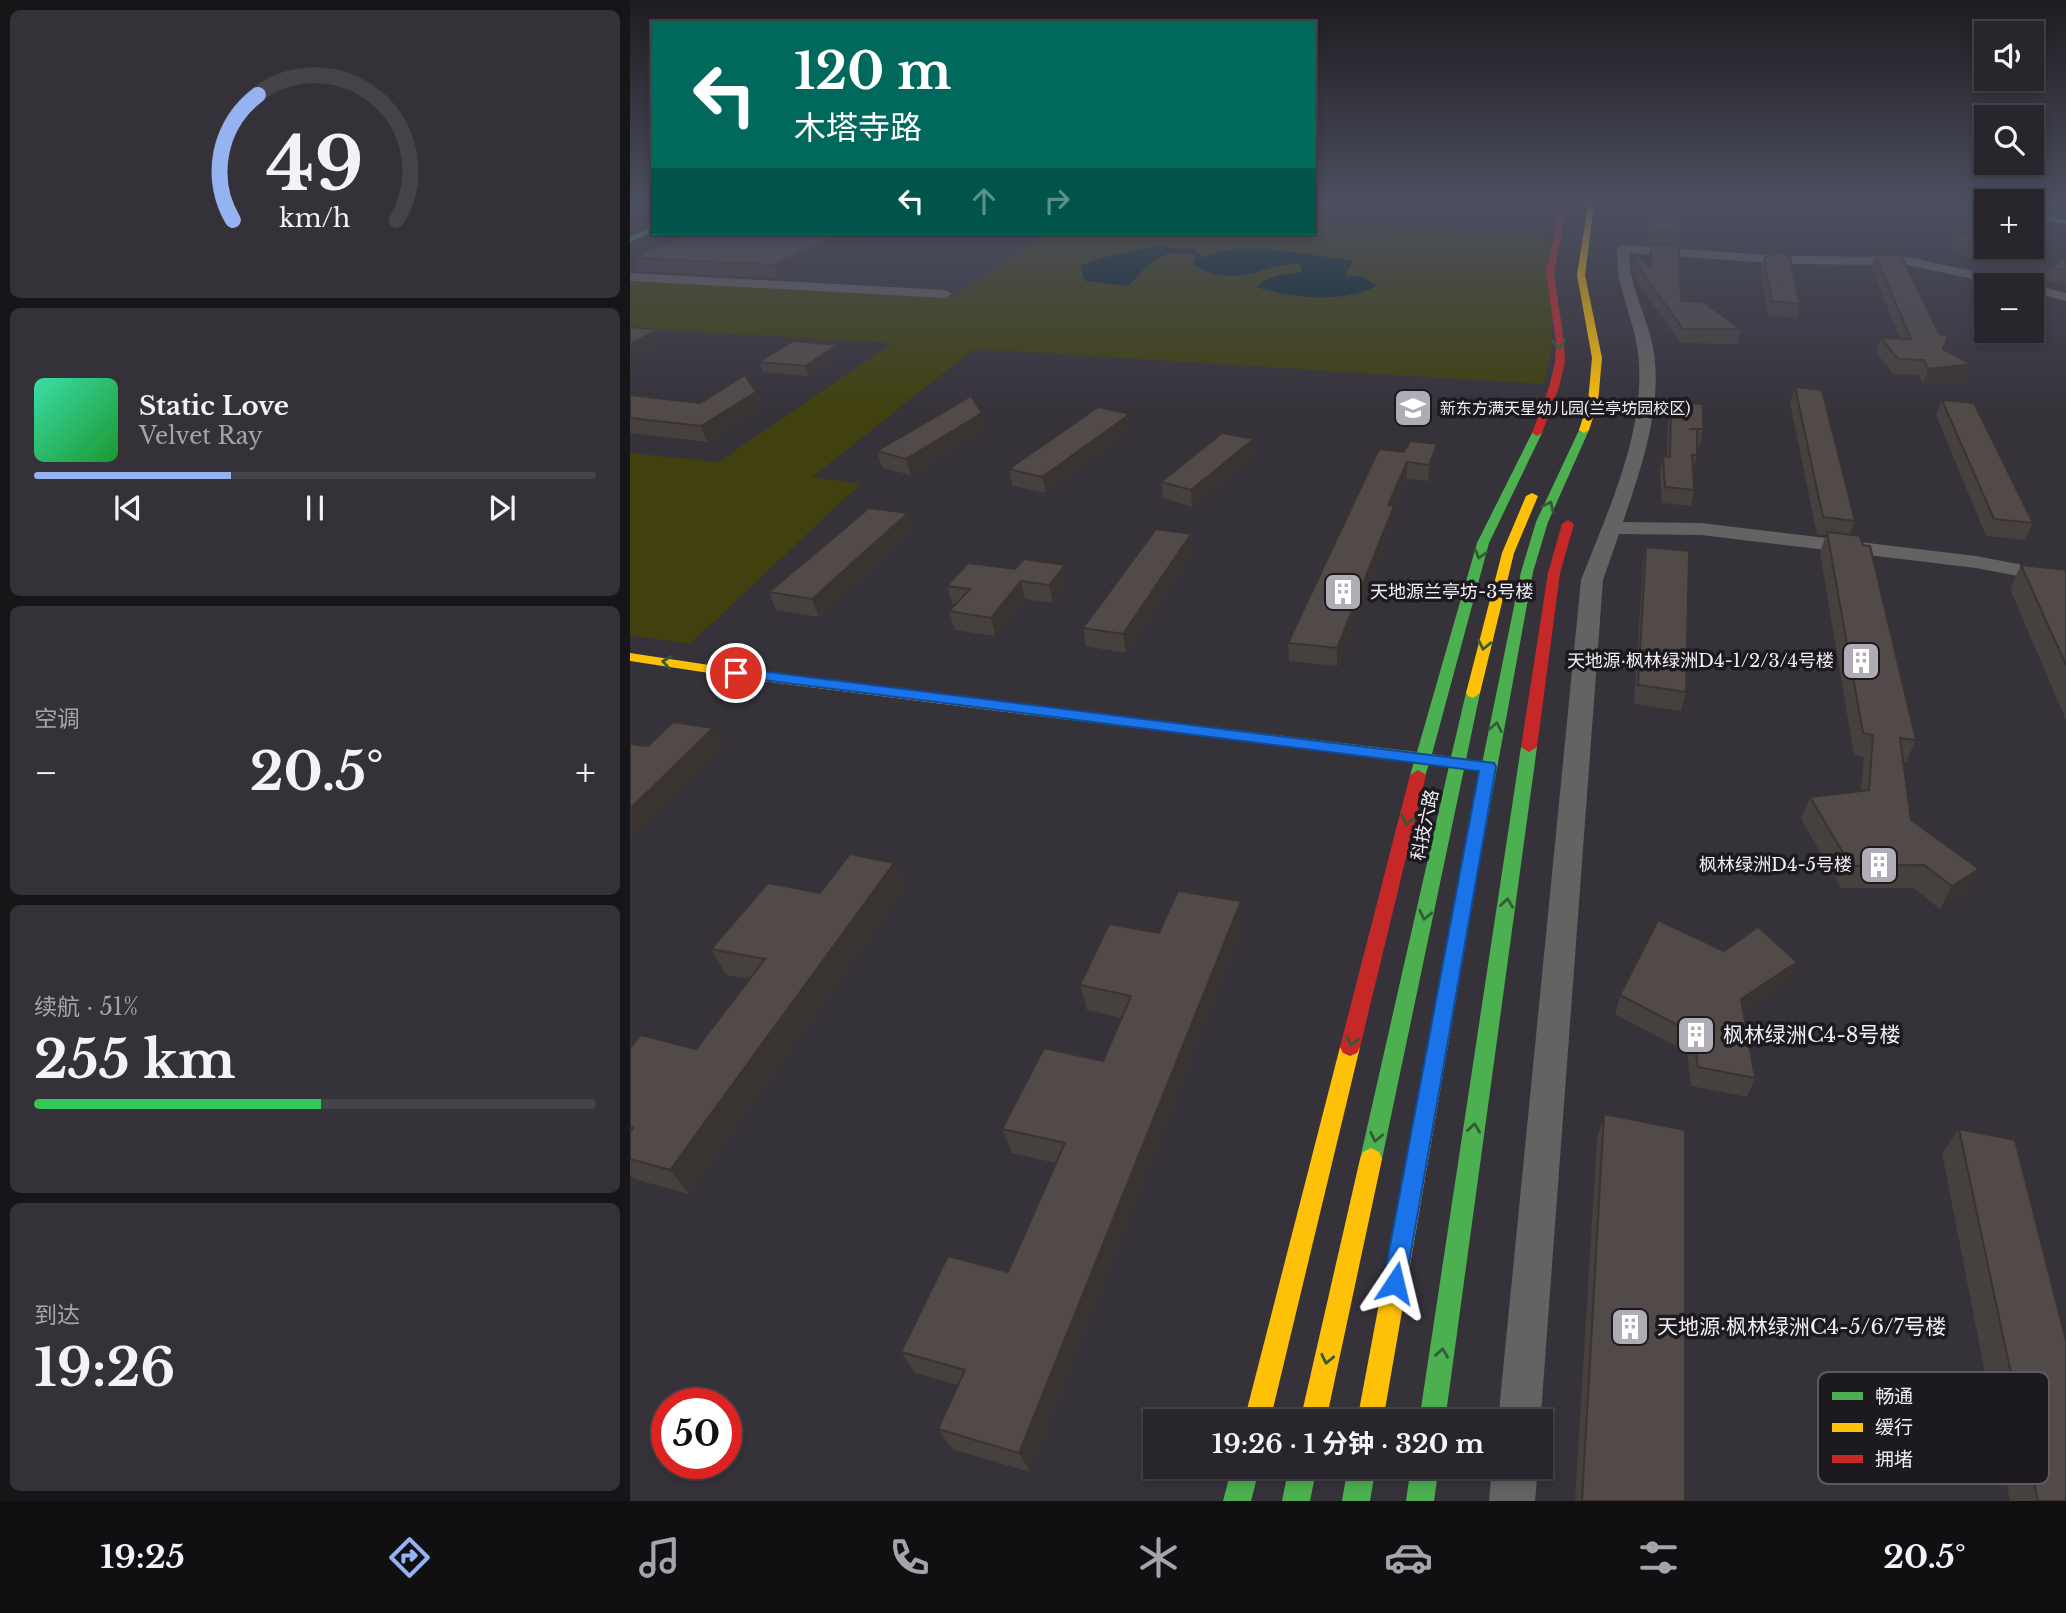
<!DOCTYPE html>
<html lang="zh">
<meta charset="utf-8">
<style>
:root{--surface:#28262c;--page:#343238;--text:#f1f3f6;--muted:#a5a5a9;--line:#444348;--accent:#95b2f1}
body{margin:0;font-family:"Libre Baskerville","Noto Sans SC",serif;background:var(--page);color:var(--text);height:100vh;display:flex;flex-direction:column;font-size:26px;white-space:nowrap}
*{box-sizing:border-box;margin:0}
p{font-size:23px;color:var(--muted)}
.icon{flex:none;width:38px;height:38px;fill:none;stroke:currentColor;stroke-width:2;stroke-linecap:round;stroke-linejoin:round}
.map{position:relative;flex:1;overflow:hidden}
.sheet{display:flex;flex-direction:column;gap:10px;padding:10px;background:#161518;width:630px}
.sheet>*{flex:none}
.banner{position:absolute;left:21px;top:21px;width:665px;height:214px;border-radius:0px;box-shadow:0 4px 10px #0003,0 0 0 2px var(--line);background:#00695c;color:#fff;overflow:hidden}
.buttons{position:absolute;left:1344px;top:21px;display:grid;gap:14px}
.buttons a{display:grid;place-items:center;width:70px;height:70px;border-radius:0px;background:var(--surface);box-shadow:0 4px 10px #0003,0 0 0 2px var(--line);font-size:35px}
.speed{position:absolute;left:21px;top:1388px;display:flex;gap:14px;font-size:35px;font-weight:700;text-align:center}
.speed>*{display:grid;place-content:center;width:91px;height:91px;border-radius:50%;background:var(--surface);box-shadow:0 4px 10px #0003,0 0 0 2px var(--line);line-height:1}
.speed .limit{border:10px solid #d22;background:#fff;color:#111}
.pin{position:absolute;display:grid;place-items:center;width:60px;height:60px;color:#fff;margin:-30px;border:4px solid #fff;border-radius:50%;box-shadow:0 2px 7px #0007}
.me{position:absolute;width:77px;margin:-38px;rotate:10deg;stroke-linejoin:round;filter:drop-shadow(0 0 5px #0008)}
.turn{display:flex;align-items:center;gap:24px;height:147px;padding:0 28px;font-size:32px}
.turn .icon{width:91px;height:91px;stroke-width:2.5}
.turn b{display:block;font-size:49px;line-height:60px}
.lanes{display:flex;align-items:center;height:66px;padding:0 28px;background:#0003;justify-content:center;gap:35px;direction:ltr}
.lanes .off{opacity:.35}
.big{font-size:52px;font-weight:700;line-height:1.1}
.sheet .widget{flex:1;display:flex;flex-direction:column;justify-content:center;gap:10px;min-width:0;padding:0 24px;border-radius:10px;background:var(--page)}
.sheet .dial{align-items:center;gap:0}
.dial svg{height:182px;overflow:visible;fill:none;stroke:var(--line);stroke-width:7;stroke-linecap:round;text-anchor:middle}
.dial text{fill:var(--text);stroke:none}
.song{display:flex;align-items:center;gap:21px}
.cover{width:84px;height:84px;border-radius:10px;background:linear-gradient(135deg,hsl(160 70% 55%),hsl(130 70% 35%))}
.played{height:7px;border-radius:4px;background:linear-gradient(90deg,var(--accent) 35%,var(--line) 35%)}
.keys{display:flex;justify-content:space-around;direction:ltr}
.heat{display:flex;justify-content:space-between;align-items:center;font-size:38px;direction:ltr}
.charge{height:10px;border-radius:5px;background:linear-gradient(90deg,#34c759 51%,var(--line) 0)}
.trip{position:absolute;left:513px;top:1409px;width:410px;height:70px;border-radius:0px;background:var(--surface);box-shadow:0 4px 10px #0003,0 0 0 2px var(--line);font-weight:700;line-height:70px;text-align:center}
.tab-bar{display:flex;height:112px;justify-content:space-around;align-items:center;background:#100f12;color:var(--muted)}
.tab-bar .icon{width:49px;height:49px}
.tab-bar .selected{color:var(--accent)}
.tab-bar b{font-size:32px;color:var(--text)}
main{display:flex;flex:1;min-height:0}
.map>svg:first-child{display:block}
.green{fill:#40410e}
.water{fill:#05262d}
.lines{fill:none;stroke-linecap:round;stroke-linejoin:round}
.street{fill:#646262;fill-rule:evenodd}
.fast{fill:#4caf50;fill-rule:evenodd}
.slow{fill:#ffc107;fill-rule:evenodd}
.jam{fill:#c62828;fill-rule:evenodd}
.wall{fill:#46403e}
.shaded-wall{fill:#393432}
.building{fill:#514a48;stroke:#393432;stroke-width:2}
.oneway{stroke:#325c35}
.route{fill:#1a73e8;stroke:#114b97;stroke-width:2}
.labels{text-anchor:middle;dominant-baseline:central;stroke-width:7;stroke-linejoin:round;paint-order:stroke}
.far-poi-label{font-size:16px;fill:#f2eef8;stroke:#1c191f;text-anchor:start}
.poi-label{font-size:18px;fill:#f2eef8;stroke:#1c191f;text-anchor:end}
.street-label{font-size:18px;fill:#f2eef8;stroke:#1c191f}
.near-poi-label{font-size:21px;fill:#f2eef8;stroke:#1c191f;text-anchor:start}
.key{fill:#1c191f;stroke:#5c5960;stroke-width:2}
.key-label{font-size:19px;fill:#f2eef8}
</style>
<main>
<section class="sheet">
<div class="widget dial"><svg viewBox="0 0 100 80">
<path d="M14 69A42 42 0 1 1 86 69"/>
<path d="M14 69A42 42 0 0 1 25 14" stroke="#95b2f1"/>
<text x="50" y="56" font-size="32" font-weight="700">49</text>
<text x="50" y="72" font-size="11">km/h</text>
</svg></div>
<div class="widget">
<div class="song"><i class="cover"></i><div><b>Static Love</b><p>Velvet Ray</p></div></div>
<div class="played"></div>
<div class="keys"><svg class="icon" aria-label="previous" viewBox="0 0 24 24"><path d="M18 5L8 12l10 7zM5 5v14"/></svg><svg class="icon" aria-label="pause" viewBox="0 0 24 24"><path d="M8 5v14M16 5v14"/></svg><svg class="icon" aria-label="next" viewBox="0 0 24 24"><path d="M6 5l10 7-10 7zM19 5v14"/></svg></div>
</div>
<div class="widget"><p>空调</p>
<div class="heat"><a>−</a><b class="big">20.5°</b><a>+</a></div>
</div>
<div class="widget"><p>续航 · 51%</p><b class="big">255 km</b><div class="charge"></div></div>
<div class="widget"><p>到达</p><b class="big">19:26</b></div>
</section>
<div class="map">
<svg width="1436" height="1501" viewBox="0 0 1436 1501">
<rect width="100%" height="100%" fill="#36323a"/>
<polygon class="green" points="684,219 921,238 922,350 913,384 344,349 182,477 230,484 60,644 0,635 0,453 89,462 262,343 0,328 0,281 323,297 418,233 684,233"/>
<path class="water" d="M529 246 565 250 573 258C608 238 684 256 723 261L715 275 734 277 747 286C711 304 664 298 626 287 637 275 657 274 672 272L669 263C630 266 602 290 563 264L566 255C531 246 520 263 498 286L455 281 450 266 474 257Z"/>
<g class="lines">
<g class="street">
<path d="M993 245 1154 256 1277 257 1389 281 1396 285H1372L1277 265 1154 264 999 253C999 289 1019 318 1024 353 1032 409 1011 469 993 522L1071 523 1346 556 1436 573V585L1346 568 1071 535 989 534 973 580 910 1427V1421H868L951 580C978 510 1017 430 1008 353 1004 317 985 286 987 249Z"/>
<polygon points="0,273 315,290 322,294 315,298 0,281"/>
<polygon points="1402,284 1436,293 1436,301 1402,292 1402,285 1397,285"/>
<polygon points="862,1466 908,1466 905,1501 859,1501"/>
</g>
<g class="fast">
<polygon points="1333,204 1356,206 1356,210"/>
<polygon points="1402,214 1436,220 1436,224 1402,218"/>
<polygon points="23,226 23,231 0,242 0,237"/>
<polygon points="950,428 959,430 918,522 903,572 848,872 845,877 833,877 830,872 891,572 906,522"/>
<polygon points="903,431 912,433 859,543 802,754 821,757 836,693 843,688 848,690 850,693 752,1159 749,1166 741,1170 733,1166 730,1159 819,766 799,764 794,779 788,780 780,775 784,762 399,715 391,710 399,705 787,752 847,543"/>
<polygon points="899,742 907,747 815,1421 789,1421 891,747"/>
<polygon points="602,1466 630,1466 621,1501 593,1501"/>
<polygon points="659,1466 687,1466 680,1501 652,1501"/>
<polygon points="718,1466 746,1466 740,1501 712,1501"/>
<polygon points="781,1466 809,1466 804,1501 776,1501"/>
</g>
<g class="slow">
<polygon points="958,204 964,204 955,275 972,358 968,402 959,430 954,433 949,430 958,402 962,358 947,275"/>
<polygon points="902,493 908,496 884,553 850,693 843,698 838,696 836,693 872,553 896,496"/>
<polygon points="0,653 132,673 399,705 407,710 399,715 132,681 0,661"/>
<polygon points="839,865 845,867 848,872 753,1421 727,1421 830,872 833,867"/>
<polygon points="720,1038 727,1041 730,1047 640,1421 614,1421 710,1047 713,1041"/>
<polygon points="741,1148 749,1152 752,1159 696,1421 670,1421 730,1159 733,1152"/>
</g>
<g class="jam">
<polygon points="931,204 937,204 924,273 934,342 935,362 929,387 912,433 907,436 902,433 919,387 925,362 926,342 916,273"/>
<polygon points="938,520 944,524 930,573 907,747 899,752 891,747 918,573 932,524"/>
<polygon points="788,770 796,775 730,1047 727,1053 720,1056 713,1053 710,1047 780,775"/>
</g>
</g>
<g class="wall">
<polygon points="1019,204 1050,204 1050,232 1047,246 1017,244"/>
<polygon points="60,233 236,233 148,278 10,271 4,258"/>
<polygon points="1323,240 1356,247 1367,247 1349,259 1319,252"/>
<polygon points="1022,244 1051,301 1111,329 1108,344 1050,343 1005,278 1003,268 1005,255 1019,265"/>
<polygon points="1245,255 1313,349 1336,379 1293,384 1289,375 1263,374 1246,352 1251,338 1270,339 1241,267"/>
<polygon points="1436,256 1436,285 1416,281 1421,268"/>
<polygon points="1134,258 1170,304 1167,318 1138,315 1131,271"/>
<polygon points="211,355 178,376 133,372 129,362"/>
<polygon points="1165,387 1225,521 1220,535 1286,740 1276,762 1273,762 1281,820 1337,892 1310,909 1283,888 1211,888 1171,819 1180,797 1231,791 1234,757 1224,755 1190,552 1196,535 1187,534 1184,520 1160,403"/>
<polygon points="126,392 131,407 77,442 0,433 0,395 70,403"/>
<polygon points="1312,400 1403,523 1395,540 1356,536 1306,415"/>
<polygon points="1041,401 1073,429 1070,445 1067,445 1067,455 1063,471 1064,490 1061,506 1032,503 1030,472 1033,456 1037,456 1038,417"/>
<polygon points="356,429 281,475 252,468 247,451"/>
<polygon points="502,429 416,493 382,486 379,469"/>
<polygon points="807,444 806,460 798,481 777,479 763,509 763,523 707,666 659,661 658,643 774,452"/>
<polygon points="625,455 562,507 533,498 531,482"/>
<polygon points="278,513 283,530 189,617 146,610 139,592"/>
<polygon points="561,534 563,551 496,653 456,646 453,628"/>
<polygon points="1016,547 1056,692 1051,711 1004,704 1013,564"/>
<polygon points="338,563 439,582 423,603 395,599 365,636 325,630 319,611 326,604 322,604 317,586"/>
<polygon points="1391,565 1436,571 1436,720 1380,589"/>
<polygon points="264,863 275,888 59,1194 4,1179 0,1174 0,1048 66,1049 120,979 96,975 81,949 190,893"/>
<polygon points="611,901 613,926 400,1472 322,1449 308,1429 328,1385 285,1373 271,1352 378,1272 426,1163 382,1153 372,1129 473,1061 492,1018 457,1010 450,985 529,933"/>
<polygon points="1158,982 1114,1011 1125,1078 1117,1097 1061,1086 1057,1052 985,1014 990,995"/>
<polygon points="974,1114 1055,1501 945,1501 967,1139"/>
<polygon points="1329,1129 1436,1501 1380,1501 1312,1153"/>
</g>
<g class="shaded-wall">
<polygon points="1122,204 1135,204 1121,211"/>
<polygon points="209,233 236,233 148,278 144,265"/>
<polygon points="1356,244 1356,247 1367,247 1349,259 1354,246"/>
<polygon points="28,330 34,343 0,361 0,344"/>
<polygon points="208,345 211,355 178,376 175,366"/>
<polygon points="1341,364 1336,379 1293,384 1298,369"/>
<polygon points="126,392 131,407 77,442 71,426"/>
<polygon points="352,413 356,429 281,475 276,459"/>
<polygon points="500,414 502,429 416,493 412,477"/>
<polygon points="624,439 625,455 562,507 561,490"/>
<polygon points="807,444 806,460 798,481 799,465"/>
<polygon points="777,462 777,479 763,509 763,523 707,666 707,648 758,505"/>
<polygon points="278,513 283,530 189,617 182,599"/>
<polygon points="561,534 563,551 496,653 493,634"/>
<polygon points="435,565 439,582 423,603 419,585"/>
<polygon points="391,581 395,599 365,636 361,618"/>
<polygon points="83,728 93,747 0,840 0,809"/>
<polygon points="264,863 275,888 59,1194 40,1170"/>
<polygon points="1349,869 1337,892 1310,909 1322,886"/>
<polygon points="611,901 613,926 400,1472 389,1453"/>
<polygon points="1167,962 1158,982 1104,1018 1111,999"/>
</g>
<g class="building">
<polygon points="1020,204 1050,204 1050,232 1019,230"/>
<polygon points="1356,219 1356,244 1354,246 1323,240"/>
<polygon points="60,233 209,233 144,265 4,258"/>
<polygon points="1022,244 1049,246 1051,301 1073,302 1111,329 1053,329 1007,265 1005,255 1020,266"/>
<polygon points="1144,253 1159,254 1170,304 1142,301 1134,258"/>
<polygon points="1245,255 1271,255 1309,334 1318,336 1313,349 1341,364 1298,369 1294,360 1268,359 1251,338 1281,339"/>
<polygon points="1436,256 1436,271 1421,268"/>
<polygon points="0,327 28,330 0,344"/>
<polygon points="163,341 208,345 175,366 129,362"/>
<polygon points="115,375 126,392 71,426 0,418 0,395 70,403"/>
<polygon points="1165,387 1192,390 1225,521 1193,517"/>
<polygon points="341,396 352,413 276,459 247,451"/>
<polygon points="1312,400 1344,403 1403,523 1364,519"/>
<polygon points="1041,401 1073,404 1073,429 1059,429 1067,429 1067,455 1062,455 1064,490 1035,487 1033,456 1040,457"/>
<polygon points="468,407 500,414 412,477 379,469"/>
<polygon points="592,433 624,439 561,490 531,482"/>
<polygon points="780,441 807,444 799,465 777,462 758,505 764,506 707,648 658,643 749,449 774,452"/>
<polygon points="239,508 278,513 182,599 139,592"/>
<polygon points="526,529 561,534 493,634 453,628"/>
<polygon points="1197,532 1230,536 1233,545 1240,546 1286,740 1270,738 1281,820 1349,869 1322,886 1294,865 1221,866 1180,797 1239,790 1243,735 1233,733"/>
<polygon points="1016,547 1059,551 1056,692 1008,685"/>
<polygon points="394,559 435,565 419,585 391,581 361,618 319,611 340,589 317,586 338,563 385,569"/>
<polygon points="1391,565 1436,570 1436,665"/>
<polygon points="43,722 83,728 0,809 0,744 18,746"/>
<polygon points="220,854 264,863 40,1170 0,1159 0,1133 3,1128 0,1127 0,1048 11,1035 66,1049 135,959 81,949 138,883 190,893"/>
<polygon points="548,891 611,901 389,1453 308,1429 335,1370 271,1352 318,1256 378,1272 435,1143 372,1129 414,1048 473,1061 501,996 450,985 479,924 529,933"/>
<polygon points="1028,920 1094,951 1128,927 1167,962 1111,999 1125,1078 1068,1067 1063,1033 990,995"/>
<polygon points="974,1114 1055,1130 1055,1501 952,1501"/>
<polygon points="1329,1129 1385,1140 1436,1341 1436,1501 1408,1501"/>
</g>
<defs><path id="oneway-chevron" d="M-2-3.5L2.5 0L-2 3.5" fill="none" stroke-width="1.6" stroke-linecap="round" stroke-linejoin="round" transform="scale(1.75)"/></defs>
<g class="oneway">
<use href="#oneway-chevron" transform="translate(929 344) rotate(86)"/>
<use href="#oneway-chevron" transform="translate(919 506) rotate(-64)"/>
<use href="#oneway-chevron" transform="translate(850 554) rotate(106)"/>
<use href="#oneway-chevron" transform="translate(854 645) rotate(102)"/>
<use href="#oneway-chevron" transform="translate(37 662) rotate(-171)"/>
<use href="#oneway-chevron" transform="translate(866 727) rotate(-79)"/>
<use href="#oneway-chevron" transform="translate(777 820) rotate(104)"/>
<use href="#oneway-chevron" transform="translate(877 903) rotate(-82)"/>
<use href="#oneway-chevron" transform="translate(795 915) rotate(102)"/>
<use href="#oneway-chevron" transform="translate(722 1041) rotate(104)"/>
<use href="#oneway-chevron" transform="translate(844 1128) rotate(-82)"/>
<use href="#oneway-chevron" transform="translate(746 1137) rotate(102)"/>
<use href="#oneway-chevron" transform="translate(812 1353) rotate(-82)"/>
<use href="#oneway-chevron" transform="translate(697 1359) rotate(102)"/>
</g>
<linearGradient id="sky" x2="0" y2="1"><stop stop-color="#1e1c20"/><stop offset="0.49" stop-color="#4c4f60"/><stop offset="1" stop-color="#4c4f60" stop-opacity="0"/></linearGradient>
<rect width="1436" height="414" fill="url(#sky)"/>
<polygon class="route" points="106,668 864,763 866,767 774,1292 765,1296 756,1292 753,1283 849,771 101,676 98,673 101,670"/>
<defs>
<symbol id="school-square" viewBox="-11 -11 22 22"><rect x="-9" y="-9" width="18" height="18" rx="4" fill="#b0acb6" stroke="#1c191f"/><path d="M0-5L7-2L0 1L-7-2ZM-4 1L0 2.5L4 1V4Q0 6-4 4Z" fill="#fff"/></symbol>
<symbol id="building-square" viewBox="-11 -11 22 22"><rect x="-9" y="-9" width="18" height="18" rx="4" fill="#b0acb6" stroke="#1c191f"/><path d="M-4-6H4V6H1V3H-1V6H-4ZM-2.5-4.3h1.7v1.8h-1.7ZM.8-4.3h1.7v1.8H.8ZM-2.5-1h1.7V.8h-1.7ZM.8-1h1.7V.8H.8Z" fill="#fff"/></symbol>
</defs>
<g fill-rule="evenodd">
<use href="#school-square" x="761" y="386" width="44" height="44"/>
<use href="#building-square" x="691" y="570" width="44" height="44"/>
<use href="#building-square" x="1209" y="639" width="44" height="44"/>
<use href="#building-square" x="1227" y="843" width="44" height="44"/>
<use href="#building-square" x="1044" y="1013" width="44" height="44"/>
<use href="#building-square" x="978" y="1305" width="44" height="44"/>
</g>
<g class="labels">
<g class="far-poi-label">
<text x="810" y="408">新东方满天星幼儿园(兰亭坊园校区)</text>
</g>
<g class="poi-label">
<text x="740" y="592" text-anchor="start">天地源兰亭坊-3号楼</text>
<text x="1204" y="661">天地源·枫林绿洲D4-1/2/3/4号楼</text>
<text x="1222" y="865">枫林绿洲D4-5号楼</text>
</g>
<g class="street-label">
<text transform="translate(795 825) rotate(-78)">科技六路</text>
</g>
<g class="near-poi-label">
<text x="1093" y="1035">枫林绿洲C4-8号楼</text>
<text x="1027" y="1327">天地源·枫林绿洲C4-5/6/7号楼</text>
</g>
</g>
<rect x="1188" y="1372" width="231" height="112" rx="10" class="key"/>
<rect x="1202" y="1392" width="31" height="8" fill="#4caf50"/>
<rect x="1202" y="1423" width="31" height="9" fill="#ffc107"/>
<rect x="1202" y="1455" width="31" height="8" fill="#c62828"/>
<g class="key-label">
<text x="1245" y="1403">畅通</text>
<text x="1245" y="1434">缓行</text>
<text x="1245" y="1466">拥堵</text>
</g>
</svg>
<div class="buttons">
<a><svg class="icon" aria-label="sound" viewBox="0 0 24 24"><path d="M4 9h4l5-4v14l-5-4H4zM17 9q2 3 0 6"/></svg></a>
<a><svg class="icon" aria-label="search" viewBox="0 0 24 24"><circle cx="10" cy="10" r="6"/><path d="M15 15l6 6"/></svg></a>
<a>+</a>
<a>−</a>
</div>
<div class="speed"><div class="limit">50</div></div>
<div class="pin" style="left:106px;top:673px;background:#d93025"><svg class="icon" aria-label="arrive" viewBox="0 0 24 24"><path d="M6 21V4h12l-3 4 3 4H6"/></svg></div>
<svg class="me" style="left:765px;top:1283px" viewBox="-20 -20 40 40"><path d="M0-17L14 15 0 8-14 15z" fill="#1a73e8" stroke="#fff" stroke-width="4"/></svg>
<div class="trip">19:26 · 1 分钟 · 320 m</div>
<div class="banner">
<div class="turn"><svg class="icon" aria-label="left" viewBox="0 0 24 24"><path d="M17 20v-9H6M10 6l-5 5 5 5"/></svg><div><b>120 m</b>木塔寺路</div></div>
<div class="lanes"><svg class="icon" aria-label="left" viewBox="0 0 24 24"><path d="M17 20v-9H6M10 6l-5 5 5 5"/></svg><svg class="icon off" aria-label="ahead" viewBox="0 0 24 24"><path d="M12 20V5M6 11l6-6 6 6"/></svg><svg class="icon off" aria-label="right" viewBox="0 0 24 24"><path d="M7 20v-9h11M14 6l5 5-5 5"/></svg></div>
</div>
</div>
</main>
<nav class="tab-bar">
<b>19:25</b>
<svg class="icon selected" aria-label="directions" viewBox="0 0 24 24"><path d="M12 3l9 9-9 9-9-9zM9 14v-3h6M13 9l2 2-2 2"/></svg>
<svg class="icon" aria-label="music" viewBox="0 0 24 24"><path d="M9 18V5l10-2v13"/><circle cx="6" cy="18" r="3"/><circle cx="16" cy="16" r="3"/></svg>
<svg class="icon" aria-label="phone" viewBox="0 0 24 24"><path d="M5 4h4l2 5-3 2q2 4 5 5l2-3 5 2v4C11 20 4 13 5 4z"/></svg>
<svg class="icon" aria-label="climate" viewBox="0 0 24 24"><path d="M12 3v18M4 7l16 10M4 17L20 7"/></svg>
<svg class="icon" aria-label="car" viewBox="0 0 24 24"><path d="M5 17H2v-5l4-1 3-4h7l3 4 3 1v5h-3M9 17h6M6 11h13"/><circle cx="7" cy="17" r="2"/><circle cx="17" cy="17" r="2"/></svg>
<svg class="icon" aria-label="filters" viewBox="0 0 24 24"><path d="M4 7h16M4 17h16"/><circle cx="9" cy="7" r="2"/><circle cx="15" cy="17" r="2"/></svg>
<b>20.5°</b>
</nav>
